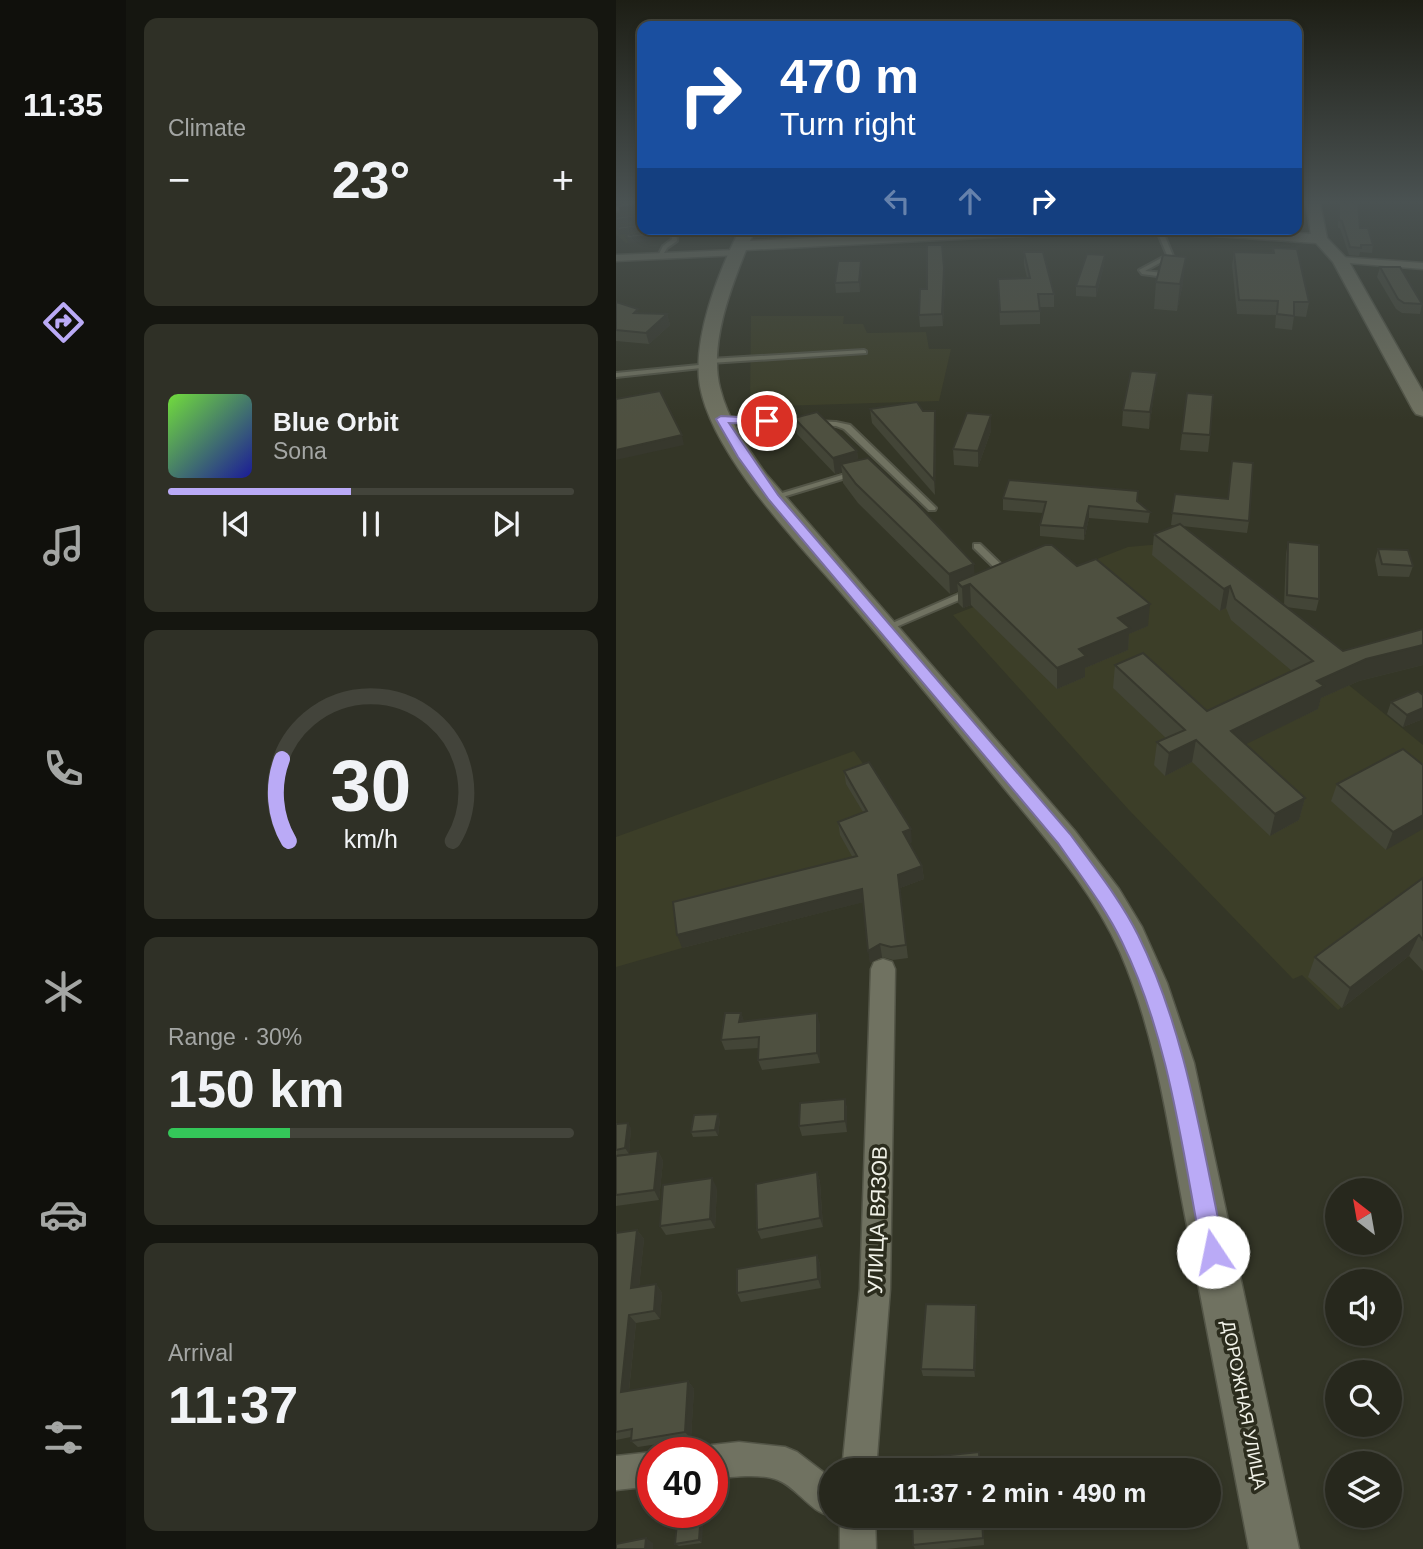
<!DOCTYPE html>
<meta charset="utf-8">
<style>
:root{--surface:#27281d;--page:#2f3026;--text:#f1f3f6;--muted:#a4a6a4;--line:#43443b;--accent:#baaaf6}
body{margin:0;font-family:Arial,sans-serif;background:var(--page);color:var(--text);height:100vh;display:flex;flex-direction:column;font-size:26px;white-space:nowrap}
*{box-sizing:border-box;margin:0}
p{font-size:23px;color:var(--muted)}
.icon{flex:none;width:38px;height:38px;fill:none;stroke:currentColor;stroke-width:2;stroke-linecap:round;stroke-linejoin:round}
.map{position:relative;flex:1;overflow:hidden}
.sheet{display:flex;flex-direction:column;gap:18px;padding:18px;background:#151610;width:490px}
.sheet>*{flex:none}
.guide{position:absolute;left:21px;top:21px;width:665px;height:214px;border-radius:14px;box-shadow:0 4px 10px #0003,0 0 0 2px var(--line);background:#1a4fa0;color:#fff;overflow:hidden}
.needle{width:46px;rotate:329deg}
.buttons{position:absolute;left:709px;top:1178px;display:grid;gap:14px}
.buttons a{display:grid;place-items:center;width:77px;height:77px;border-radius:50%;background:var(--surface);box-shadow:0 4px 10px #0003,0 0 0 2px var(--line);font-size:35px}
.speed{position:absolute;left:21px;top:1437px;display:flex;gap:14px;font-size:35px;font-weight:700;text-align:center}
.speed>*{display:grid;place-content:center;width:91px;height:91px;border-radius:50%;background:var(--surface);box-shadow:0 4px 10px #0003,0 0 0 2px var(--line);line-height:1}
.speed .limit{border:10px solid #d22;background:#fff;color:#111}
.pin{position:absolute;display:grid;place-items:center;width:60px;height:60px;color:#fff;margin:-30px;border:4px solid #fff;border-radius:50%;box-shadow:0 2px 7px #0007}
.me{position:absolute;width:77px;margin:-38px;rotate:349deg;stroke-linejoin:round;filter:drop-shadow(0 0 5px #0008)}
.turn{display:flex;align-items:center;gap:24px;height:147px;padding:0 28px;font-size:32px}
.turn .icon{width:91px;height:91px;stroke-width:2.5}
.turn b{display:block;font-size:49px;line-height:60px}
.lanes{display:flex;align-items:center;height:66px;padding:0 28px;background:#0003;justify-content:center;gap:35px;direction:ltr}
.lanes .off{opacity:.35}
.big{font-size:52px;font-weight:600;line-height:1.1}
.sheet .card{flex:1;display:flex;flex-direction:column;justify-content:center;gap:10px;min-width:0;padding:0 24px;border-radius:14px;background:var(--page)}
.sheet .dial{align-items:center;gap:0}
.dial svg{height:182px;overflow:visible;fill:none;stroke:var(--line);stroke-width:7;stroke-linecap:round;text-anchor:middle}
.dial text{fill:var(--text);stroke:none}
.song{display:flex;align-items:center;gap:21px}
.cover{width:84px;height:84px;border-radius:10px;background:linear-gradient(135deg,hsl(100 70% 55%),hsl(240 70% 35%))}
.played{height:7px;border-radius:4px;background:linear-gradient(90deg,var(--accent) 45%,var(--line) 45%)}
.keys{display:flex;justify-content:space-around;direction:ltr}
.heat{display:flex;justify-content:space-between;align-items:center;font-size:38px;direction:ltr}
.charge{height:10px;border-radius:5px;background:linear-gradient(90deg,#34c759 30%,var(--line) 0)}
.trip{position:absolute;left:203px;top:1458px;width:402px;height:70px;border-radius:35px;background:var(--surface);box-shadow:0 4px 10px #0003,0 0 0 2px var(--line);font-weight:600;line-height:70px;text-align:center}
main{display:flex;flex:1;min-height:0}
.tab-bar{display:flex;flex-direction:column;width:126px;justify-content:space-around;align-items:center;background:#10100c;color:var(--muted)}
.tab-bar .icon{width:49px;height:49px}
.tab-bar .on{color:var(--accent)}
.tab-bar b{font-size:32px;color:var(--text)}
.map>svg:first-child{display:block}
.built{fill:#3c3e28}
.lines{fill:none;stroke-linecap:round;stroke-linejoin:round}
.lane-casing{stroke:#535547;stroke-width:4}
.street-casing{stroke:#535547;stroke-width:3}
.secondary-casing{stroke:#535547;stroke-width:3}
.lane{fill:#707261;fill-rule:evenodd}
.street{fill:#707261;fill-rule:evenodd}
.secondary{fill:#707261;fill-rule:evenodd}
.wall{fill:#434537}
.shaded-wall{fill:#37382d}
.building{fill:#4e5040;stroke:#37382d;stroke-width:2}
.route{fill:#baaaf6;stroke:#796ea0;stroke-width:2}
.labels{text-anchor:middle;dominant-baseline:central;stroke-width:7;stroke-linejoin:round;paint-order:stroke}
.street-label{font-size:18px;fill:#f1f2e8;stroke:#2b2c1d}
.near-street-label{font-size:21px;fill:#f1f2e8;stroke:#2b2c1d}
</style>
<main>
<nav class="tab-bar">
<b>11:35</b>
<svg class="icon on" aria-label="directions" viewBox="0 0 24 24"><path d="M12 3l9 9-9 9-9-9zM9 14v-3h6M13 9l2 2-2 2"/></svg>
<svg class="icon" aria-label="music" viewBox="0 0 24 24"><path d="M9 18V5l10-2v13"/><circle cx="6" cy="18" r="3"/><circle cx="16" cy="16" r="3"/></svg>
<svg class="icon" aria-label="phone" viewBox="0 0 24 24"><path d="M5 4h4l2 5-3 2q2 4 5 5l2-3 5 2v4C11 20 4 13 5 4z"/></svg>
<svg class="icon" aria-label="climate" viewBox="0 0 24 24"><path d="M12 3v18M4 7l16 10M4 17L20 7"/></svg>
<svg class="icon" aria-label="car" viewBox="0 0 24 24"><path d="M5 17H2v-5l4-1 3-4h7l3 4 3 1v5h-3M9 17h6M6 11h13"/><circle cx="7" cy="17" r="2"/><circle cx="17" cy="17" r="2"/></svg>
<svg class="icon" aria-label="filters" viewBox="0 0 24 24"><path d="M4 7h16M4 17h16"/><circle cx="9" cy="7" r="2"/><circle cx="15" cy="17" r="2"/></svg>
</nav>
<section class="sheet">
<div class="card"><p>Climate</p>
<div class="heat"><a>−</a><b class="big">23°</b><a>+</a></div>
</div>
<div class="card">
<div class="song"><i class="cover"></i><div><b>Blue Orbit</b><p>Sona</p></div></div>
<div class="played"></div>
<div class="keys"><svg class="icon" aria-label="previous" viewBox="0 0 24 24"><path d="M18 5L8 12l10 7zM5 5v14"/></svg><svg class="icon" aria-label="pause" viewBox="0 0 24 24"><path d="M8 5v14M16 5v14"/></svg><svg class="icon" aria-label="next" viewBox="0 0 24 24"><path d="M6 5l10 7-10 7zM19 5v14"/></svg></div>
</div>
<div class="card dial"><svg viewBox="0 0 100 80">
<path d="M14 69A42 42 0 1 1 86 69"/>
<path d="M14 69A42 42 0 0 1 11 33" stroke="#baaaf6"/>
<text x="50" y="56" font-size="32" font-weight="700">30</text>
<text x="50" y="72" font-size="11">km/h</text>
</svg></div>
<div class="card"><p>Range · 30%</p><b class="big">150 km</b><div class="charge"></div></div>
<div class="card"><p>Arrival</p><b class="big">11:37</b></div>
</section>
<div class="map">
<svg width="807" height="1549" viewBox="0 0 807 1549">
<rect width="100%" height="100%" fill="#343627"/>
<g class="built">
<polygon points="0,203 26,203 26,229 93,229 90,234 10,243 0,234"/>
<polygon points="135,316 228,316 227,324 247,324 251,333 310,332 313,349 335,349 323,401 134,407"/>
<polygon points="557,543 807,745 807,945 722,1010 686,975 677,979 513,810 337,615 512,547"/>
<polygon points="238,751 255,775 289,844 66,948 0,967 0,837"/>
</g>
<g class="lines">
<defs>
<g id="lane">
<polygon points="26,203 26,206 0,211 0,207"/>
<polygon points="54,229 71,229 60,232 61,241 51,248 45,258 41,258 47,246 56,239 55,233 40,235 37,233"/>
<path d="M540 229H546L557 256 558 268 549 277 526 274 523 270 551 255ZM551 259 552 268 548 273 529 271Z"/>
<polygon points="248,350 250,351 250,353 94,363 91,361 94,359"/>
<polygon points="93,364 95,365 95,367 0,377 0,373"/>
<polygon points="102,417 220,422 234,425 320,508 319,510 313,510 228,429 220,426 105,421 101,419"/>
<polygon points="236,472 243,474 160,499 157,499 153,497"/>
<polygon points="358,544 364,544 393,572 393,576 387,576 358,548"/>
<polygon points="354,589 358,592 357,594 273,630 270,631 265,628"/>
</g>
<g id="street">
<polygon points="119,250 123,251 123,255 0,261 0,255"/>
<polygon points="724,257 807,263 807,269 720,262 718,260"/>
<polygon points="267,959 276,962 279,969 274,1289 260,1470 226,1470 244,1289 255,969 258,962"/>
<path d="M123 1442 169 1447 181 1452 215 1478 217 1516C195 1514 182 1488 162 1480 145 1473 114 1477 96 1479V1452H83L84 1450 96 1445Z"/>
<polygon points="37,1452 37,1486 0,1490 0,1456"/>
<polygon points="224,1516 259,1516 260,1549 224,1549"/>
</g>
<g id="secondary">
<polygon points="690,203 704,203 711,238 732,260 807,392 807,416 800,414 797,410 717,262 700,243 558,233 551,229 628,229 695,234"/>
<path d="M124 229H139L134 241 366 229H468L461 233 130 250C114 290 93 345 104 388 112 420 131 448 150 474L459 831 503 889 526 927 551 983 578 1063 683 1549H633C611 1434 589 1319 567 1205 551 1120 539 1032 504 952 477 891 430 839 388 788 333 721 278 653 221 588 176 537 96 453 84 386 76 338 103 271 124 229Z"/>
</g>
</defs>
<use href="#lane" class="lane-casing"/>
<use href="#street" class="street-casing"/>
<use href="#secondary" class="secondary-casing"/>
<use href="#lane" class="lane"/>
<use href="#street" class="street"/>
<use href="#secondary" class="secondary"/>
</g>
<g class="wall">
<polygon points="722,203 742,203 744,228 757,245 756,253 744,252 743,256 733,255 724,228 722,228"/>
<polygon points="657,248 693,302 690,317 678,316 676,330 659,328 660,315 621,314 616,265 618,252 656,253"/>
<polygon points="408,252 438,294 438,307 424,307 424,324 384,325 382,279 411,278 408,265"/>
<polygon points="489,255 488,265 480,297 460,296 460,286"/>
<polygon points="764,267 806,304 804,314 786,313 780,309 761,277"/>
<polygon points="246,270 244,292 220,293 219,283"/>
<polygon points="329,280 327,326 304,327 303,315"/>
<polygon points="540,282 567,283 561,311 538,309"/>
<polygon points="0,302 23,313 51,314 54,325 33,344 0,341"/>
<polygon points="541,373 533,429 506,426 507,410"/>
<polygon points="571,393 594,435 592,452 564,450"/>
<polygon points="254,409 307,411 320,425 319,495 256,423"/>
<polygon points="375,415 375,431 362,467 338,465 337,449"/>
<polygon points="178,418 241,451 242,460 358,575 532,626 513,634 512,650 469,668 469,677 441,689 355,605 347,608 342,603 342,591 334,594 242,503 227,483 226,472 219,474 181,434"/>
<polygon points="616,461 633,521 631,533 566,526 668,605 670,554 672,542 703,599 700,611 670,607 727,651 807,629 807,665 743,681 705,698 702,709 629,744 689,798 683,820 654,836 576,762 549,776 538,765 541,742 550,738 497,688 499,665 591,711 676,671 615,620 610,608 604,611 536,555 538,534 560,526 555,525 559,494 612,499"/>
<polygon points="387,498 521,502 534,512 532,523 473,518 468,540 424,536 424,525 427,513 387,510"/>
<polygon points="762,549 797,566 793,577 762,576 759,560"/>
<polygon points="807,695 807,719 787,727 771,714 775,702"/>
<polygon points="807,765 770,850 715,801 721,784"/>
<polygon points="228,771 296,842 293,843 306,866 308,879 284,888 292,958 277,960 266,957 254,963 247,902 66,948 237,858 224,835 222,822 247,812 230,784"/>
<polygon points="807,878 807,971 793,956 726,1008 692,977 699,957"/>
<polygon points="125,1013 128,1022 204,1024 204,1063 146,1070 142,1060 143,1048 109,1050 105,1040"/>
<polygon points="229,1099 231,1109 231,1132 186,1136 183,1126"/>
<polygon points="104,1119 102,1136 77,1137 75,1132"/>
<polygon points="0,1124 15,1128 13,1154 0,1155"/>
<polygon points="42,1151 47,1161 43,1200 0,1206 0,1156"/>
<polygon points="201,1172 204,1182 207,1227 145,1239 141,1230"/>
<polygon points="101,1188 99,1228 50,1235 44,1226"/>
<polygon points="21,1230 28,1239 23,1287 40,1284 46,1293 44,1319 20,1323 13,1391 72,1381 78,1389 75,1439 22,1447 15,1441 15,1437 0,1440 0,1233"/>
<polygon points="201,1255 204,1264 205,1288 125,1302 121,1293"/>
<polygon points="361,1313 359,1377 307,1376 305,1369"/>
<polygon points="62,1512 86,1543 63,1546 59,1544"/>
<polygon points="367,1516 368,1545 331,1549 299,1549 297,1545"/>
</g>
<g class="shaded-wall">
<polygon points="25,206 26,210 4,213 3,208"/>
<polygon points="26,216 26,221 0,225 0,220"/>
<polygon points="26,226 26,229 35,229 3,235 2,230"/>
<polygon points="83,229 106,229 85,232 83,235 64,237 63,233"/>
<polygon points="52,230 52,239 12,243 11,238"/>
<polygon points="489,255 488,265 480,297 480,287"/>
<polygon points="570,257 567,283 561,311 564,284"/>
<polygon points="245,261 246,270 244,292 243,282"/>
<polygon points="328,268 329,280 327,326 326,314"/>
<polygon points="51,314 54,325 33,344 30,333"/>
<polygon points="541,373 539,389 533,429 534,412"/>
<polygon points="319,411 320,425 319,495 318,480"/>
<polygon points="375,415 375,431 362,467 362,451"/>
<polygon points="66,435 68,445 0,460 0,450"/>
<polygon points="241,451 243,468 225,464 226,472 219,474 217,458"/>
<polygon points="473,506 473,518 468,540 468,528"/>
<polygon points="358,564 359,584 354,584 355,605 347,608 346,587 341,582 342,591 334,594 333,574"/>
<polygon points="614,586 610,608 604,611 608,589"/>
<polygon points="534,604 532,626 513,634 512,650 469,668 469,677 441,689 441,668 502,618"/>
<polygon points="807,645 807,665 743,681 705,698 702,709 610,754 615,731 701,681 750,659"/>
<polygon points="807,708 807,719 787,727 791,715"/>
<polygon points="580,740 576,762 549,776 553,753"/>
<polygon points="689,798 683,820 654,836 659,814"/>
<polygon points="807,815 807,829 770,850 777,832"/>
<polygon points="295,829 296,842 289,844 287,832"/>
<polygon points="306,866 308,879 284,888 292,958 282,875"/>
<polygon points="246,889 248,902 66,948 61,935"/>
<polygon points="803,935 793,956 726,1008 734,988"/>
<polygon points="264,944 266,957 254,963 252,951"/>
<polygon points="125,1013 129,1023 123,1022"/>
<polygon points="201,1013 204,1024 204,1063 201,1053"/>
<polygon points="229,1099 231,1109 231,1132 229,1121"/>
<polygon points="102,1114 104,1119 102,1136 99,1130"/>
<polygon points="12,1123 15,1128 13,1154 9,1148"/>
<polygon points="42,1151 47,1161 43,1200 38,1190"/>
<polygon points="201,1172 204,1182 207,1227 204,1218"/>
<polygon points="96,1178 101,1188 99,1228 94,1219"/>
<polygon points="21,1230 28,1239 22,1297 15,1288"/>
<polygon points="201,1255 204,1264 205,1288 202,1279"/>
<polygon points="40,1284 46,1293 44,1319 38,1311"/>
<polygon points="360,1305 361,1313 359,1377 358,1370"/>
<polygon points="13,1315 20,1323 12,1399 5,1392"/>
<polygon points="72,1381 78,1389 75,1439 69,1432"/>
<polygon points="85,1512 88,1512 86,1543 83,1540"/>
<polygon points="30,1538 37,1543 37,1549 29,1549"/>
</g>
<g class="building">
<polygon points="26,203 26,207 25,206 3,208 25,204"/>
<polygon points="723,203 742,203 744,228 752,228 757,245 745,245 745,248 734,247 726,221 723,220"/>
<polygon points="26,214 26,216 0,220 0,217"/>
<polygon points="26,224 26,226 2,230 1,227"/>
<polygon points="62,229 83,229 82,231 63,233"/>
<polygon points="52,230 51,234 11,238 10,233 14,235"/>
<polygon points="311,245 326,245 328,268 326,314 303,315 304,289 311,289"/>
<polygon points="657,248 681,249 693,302 678,302 678,316 661,314 662,301 623,300 618,252 658,253"/>
<polygon points="408,252 427,252 438,294 422,294 424,311 384,312 382,279 414,278"/>
<polygon points="471,254 489,255 480,287 460,286"/>
<polygon points="547,255 570,257 564,284 540,282"/>
<polygon points="222,261 245,261 243,282 219,283"/>
<polygon points="764,267 784,267 806,304 788,303 782,299"/>
<polygon points="0,302 22,309 18,313 51,314 30,333 0,330"/>
<polygon points="515,371 541,373 534,412 507,410"/>
<polygon points="44,391 66,435 0,450 0,399"/>
<polygon points="571,393 597,395 594,435 566,433"/>
<polygon points="301,402 307,411 319,411 318,480 254,409"/>
<polygon points="201,412 241,451 217,458 178,418"/>
<polygon points="351,413 375,415 362,451 337,449"/>
<polygon points="252,458 300,503 358,564 333,574 240,484 225,464"/>
<polygon points="616,461 637,463 633,521 556,513 559,494 612,499"/>
<polygon points="393,480 522,491 521,501 534,512 473,506 468,528 424,525 430,502 387,498"/>
<polygon points="564,524 727,651 807,629 807,645 750,659 701,681 708,686 615,731 689,798 659,814 580,740 553,753 541,742 569,730 499,665 527,653 591,711 697,661 619,599 614,586 608,589 538,534"/>
<polygon points="672,542 703,545 703,599 671,595"/>
<polygon points="429,545 436,545 461,566 480,559 534,604 502,618 514,628 463,649 470,656 441,668 354,584 346,587 341,582"/>
<polygon points="762,549 792,550 797,566 766,564"/>
<polygon points="802,691 807,695 807,708 791,715 775,702"/>
<polygon points="787,749 807,765 807,815 777,832 721,784"/>
<polygon points="253,762 295,829 287,832 306,866 282,875 290,945 275,947 264,944 252,951 246,889 61,935 57,902 241,856 222,822 251,811 228,771"/>
<polygon points="807,878 807,940 803,935 734,988 699,957"/>
<polygon points="109,1013 125,1013 123,1022 201,1013 201,1053 142,1060 143,1037 105,1040"/>
<polygon points="229,1099 229,1121 183,1126 184,1103"/>
<polygon points="102,1114 99,1130 75,1132 78,1115"/>
<polygon points="12,1123 9,1148 0,1150 0,1124"/>
<polygon points="42,1151 38,1190 0,1195 0,1156"/>
<polygon points="201,1172 204,1218 141,1230 140,1184"/>
<polygon points="96,1178 94,1219 44,1226 47,1185"/>
<polygon points="21,1230 15,1288 40,1284 38,1311 13,1315 5,1392 72,1381 69,1432 15,1441 16,1429 0,1432 0,1233"/>
<polygon points="201,1255 202,1279 121,1293 121,1269"/>
<polygon points="310,1304 360,1305 358,1370 305,1369"/>
<polygon points="363,1452 364,1470 296,1470 296,1459"/>
<polygon points="62,1512 85,1512 83,1540 59,1544"/>
<polygon points="296,1516 366,1516 367,1538 297,1545"/>
<polygon points="30,1538 29,1549 0,1549 0,1544"/>
</g>
<linearGradient id="sky" x2="0" y2="1"><stop stop-color="#1d1e15"/><stop offset="0.48" stop-color="#4a5252"/><stop offset="1" stop-color="#4a5252" stop-opacity="0"/></linearGradient>
<rect width="807" height="420" fill="url(#sky)"/>
<path class="route" d="M105 416 155 419V423L151 424 113 423 162 495 454 834C478 867 504 899 522 935 571 1034 586 1146 609 1252L606 1260 597 1264 589 1260 586 1252C566 1148 553 1038 506 942 489 907 464 875 442 843L153 500 122 457 100 419Z"/>
<g class="labels">
<g class="street-label">
<text transform="translate(628 1405) rotate(79)">ДОРОЖНАЯ УЛИЦА</text>
</g>
<g class="near-street-label">
<text transform="translate(261 1220) rotate(-88)">УЛИЦА ВЯЗОВ</text>
</g>
</g>
</svg>
<div class="buttons">
<a><svg class="needle" viewBox="-14 -14 28 28"><path d="M0-13l5 13h-10z" fill="#e53935"/><path d="M0 13l5-13h-10z" fill="#a4a6a4"/></svg></a>
<a><svg class="icon" aria-label="sound" viewBox="0 0 24 24"><path d="M4 9h4l5-4v14l-5-4H4zM17 9q2 3 0 6"/></svg></a>
<a><svg class="icon" aria-label="search" viewBox="0 0 24 24"><circle cx="10" cy="10" r="6"/><path d="M15 15l6 6"/></svg></a>
<a><svg class="icon" aria-label="layers" viewBox="0 0 24 24"><path d="M12 4l9 5-9 5-9-5zM3 14l9 5 9-5"/></svg></a>
</div>
<div class="speed"><div class="limit">40</div></div>
<div class="pin" style="left:151px;top:421px;background:#d93025"><svg class="icon" aria-label="arrive" viewBox="0 0 24 24"><path d="M6 21V4h12l-3 4 3 4H6"/></svg></div>
<svg class="me" style="left:597px;top:1252px" viewBox="-20 -20 40 40"><circle r="19" fill="#fff"/><path d="M0-13L10 11 0 6-10 11z" fill="#baaaf6"/></svg>
<div class="trip">11:37 · 2 min · 490 m</div>
<div class="guide">
<div class="turn"><svg class="icon" aria-label="right" viewBox="0 0 24 24"><path d="M7 20v-9h11M14 6l5 5-5 5"/></svg><div><b>470 m</b>Turn right</div></div>
<div class="lanes"><svg class="icon off" aria-label="left" viewBox="0 0 24 24"><path d="M17 20v-9H6M10 6l-5 5 5 5"/></svg><svg class="icon off" aria-label="ahead" viewBox="0 0 24 24"><path d="M12 20V5M6 11l6-6 6 6"/></svg><svg class="icon" aria-label="right" viewBox="0 0 24 24"><path d="M7 20v-9h11M14 6l5 5-5 5"/></svg></div>
</div>
</div>
</main>
